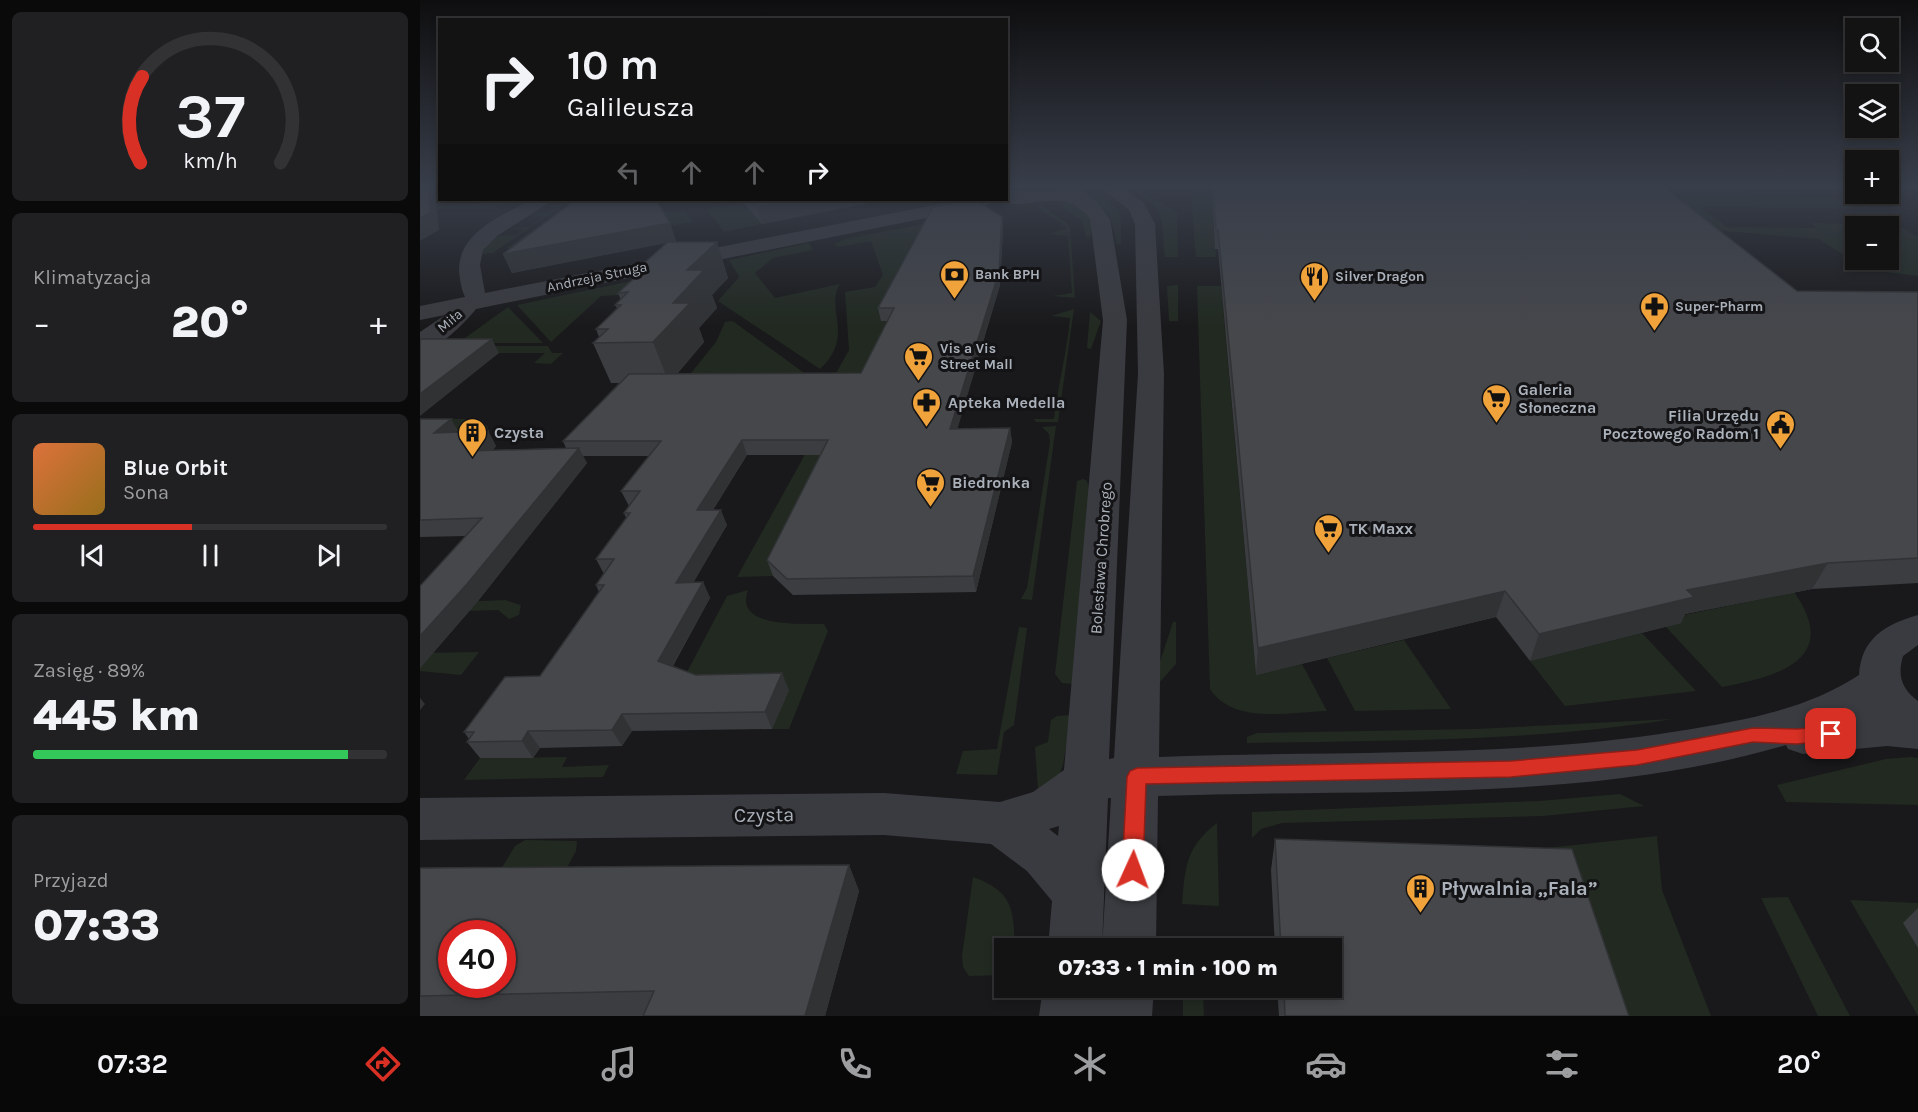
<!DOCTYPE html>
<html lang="pl">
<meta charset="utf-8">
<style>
:root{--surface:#131314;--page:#202022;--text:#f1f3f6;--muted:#9d9ea0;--line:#323234;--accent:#d93025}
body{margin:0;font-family:Karla,sans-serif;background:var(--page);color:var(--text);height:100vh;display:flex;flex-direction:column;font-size:22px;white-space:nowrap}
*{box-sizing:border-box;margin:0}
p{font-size:20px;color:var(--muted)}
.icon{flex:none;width:33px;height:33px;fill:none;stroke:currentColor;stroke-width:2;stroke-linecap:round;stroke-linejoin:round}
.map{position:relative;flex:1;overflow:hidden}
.panel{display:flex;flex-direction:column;gap:12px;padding:12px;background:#0a0a0b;width:420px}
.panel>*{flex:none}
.top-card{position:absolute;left:18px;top:18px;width:570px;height:183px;border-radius:0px;box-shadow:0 3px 9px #0003,0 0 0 2px var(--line);background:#131314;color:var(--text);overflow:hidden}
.tools{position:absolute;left:1425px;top:18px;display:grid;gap:12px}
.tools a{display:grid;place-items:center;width:54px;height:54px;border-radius:0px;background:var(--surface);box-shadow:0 3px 9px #0003,0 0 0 2px var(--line);font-size:30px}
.speed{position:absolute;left:18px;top:920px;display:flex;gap:12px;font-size:30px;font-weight:700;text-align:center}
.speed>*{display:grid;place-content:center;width:78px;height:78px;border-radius:50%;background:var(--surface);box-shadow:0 3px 9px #0003,0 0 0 2px var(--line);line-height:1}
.speed .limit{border:9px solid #d22;background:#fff;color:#111}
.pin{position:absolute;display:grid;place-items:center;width:51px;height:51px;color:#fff;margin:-26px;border-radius:12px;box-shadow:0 3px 9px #0006}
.me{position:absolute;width:66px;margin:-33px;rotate:2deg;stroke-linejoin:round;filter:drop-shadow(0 0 4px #0008)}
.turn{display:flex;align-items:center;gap:21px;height:126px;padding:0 30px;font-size:27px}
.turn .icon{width:78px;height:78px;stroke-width:2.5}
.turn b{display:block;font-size:42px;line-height:51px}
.lanes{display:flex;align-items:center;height:57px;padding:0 30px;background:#0003;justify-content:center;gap:30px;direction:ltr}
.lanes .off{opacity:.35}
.big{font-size:45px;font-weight:800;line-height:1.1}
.panel .tile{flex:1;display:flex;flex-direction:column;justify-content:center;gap:9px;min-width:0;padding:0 21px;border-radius:9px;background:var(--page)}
.panel .dial{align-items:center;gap:0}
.dial svg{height:156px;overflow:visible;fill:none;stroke:var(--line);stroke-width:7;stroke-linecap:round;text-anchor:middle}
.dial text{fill:var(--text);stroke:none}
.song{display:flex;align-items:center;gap:18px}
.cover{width:72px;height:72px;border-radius:9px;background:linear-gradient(135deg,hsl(20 70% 55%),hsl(40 70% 35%))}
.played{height:6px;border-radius:3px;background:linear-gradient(90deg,var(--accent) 45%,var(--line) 45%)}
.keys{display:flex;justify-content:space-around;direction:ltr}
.heat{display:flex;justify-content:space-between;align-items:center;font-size:33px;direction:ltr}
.charge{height:9px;border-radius:4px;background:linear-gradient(90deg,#34c759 89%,var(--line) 0)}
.trip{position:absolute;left:574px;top:938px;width:348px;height:60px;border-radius:0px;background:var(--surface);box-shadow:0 3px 9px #0003,0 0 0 2px var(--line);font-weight:800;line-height:60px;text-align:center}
.tab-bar{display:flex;height:96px;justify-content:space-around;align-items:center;background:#080808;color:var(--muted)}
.tab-bar .icon{width:42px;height:42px}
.tab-bar .active{color:var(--accent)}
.tab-bar b{font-size:27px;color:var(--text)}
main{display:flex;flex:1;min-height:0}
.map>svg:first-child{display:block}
.green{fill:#212921;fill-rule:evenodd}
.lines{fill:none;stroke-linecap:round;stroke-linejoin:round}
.minor{fill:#3a3b40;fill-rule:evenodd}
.wall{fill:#3b3d40}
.shaded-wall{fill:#303234}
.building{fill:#45474b;stroke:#303234;stroke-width:1.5;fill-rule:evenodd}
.route{fill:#d93025;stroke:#8d1f18;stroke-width:1.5}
.labels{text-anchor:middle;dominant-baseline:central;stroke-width:6;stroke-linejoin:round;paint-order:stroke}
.far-poi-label{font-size:14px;font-weight:bold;fill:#abb1ba;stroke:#141416;text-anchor:start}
.far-street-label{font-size:14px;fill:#abb1ba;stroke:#141416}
.poi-label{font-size:16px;font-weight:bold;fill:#abb1ba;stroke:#141416;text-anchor:start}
.street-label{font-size:16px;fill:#abb1ba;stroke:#141416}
.near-street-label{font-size:20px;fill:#abb1ba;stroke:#141416}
.near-poi-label{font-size:20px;font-weight:bold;fill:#abb1ba;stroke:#141416;text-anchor:start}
</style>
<main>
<section class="panel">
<div class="tile dial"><svg viewBox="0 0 100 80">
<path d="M14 69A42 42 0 1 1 86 69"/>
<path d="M14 69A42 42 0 0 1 15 25" stroke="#d93025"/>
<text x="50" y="56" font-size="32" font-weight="700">37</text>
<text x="50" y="72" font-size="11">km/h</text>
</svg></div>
<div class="tile"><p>Klimatyzacja</p>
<div class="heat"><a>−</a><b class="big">20°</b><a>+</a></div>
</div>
<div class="tile">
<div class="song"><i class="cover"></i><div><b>Blue Orbit</b><p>Sona</p></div></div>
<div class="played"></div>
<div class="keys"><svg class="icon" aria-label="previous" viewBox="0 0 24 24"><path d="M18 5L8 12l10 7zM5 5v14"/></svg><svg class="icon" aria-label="pause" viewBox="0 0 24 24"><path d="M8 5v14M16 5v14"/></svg><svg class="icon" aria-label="next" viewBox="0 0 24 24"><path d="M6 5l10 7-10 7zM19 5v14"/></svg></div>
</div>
<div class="tile"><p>Zasięg · 89%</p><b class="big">445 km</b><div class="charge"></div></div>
<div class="tile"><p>Przyjazd</p><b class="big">07:33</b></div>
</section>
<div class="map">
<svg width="1498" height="1016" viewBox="0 0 1498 1016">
<rect width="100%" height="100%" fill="#19191b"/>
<g class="green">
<polygon points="770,185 792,185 796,257 776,257"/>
<path d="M1214 185H1314L1330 197 1429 198 1413 187H1435L1436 194H1451L1447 208 1280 207 1307 227 1396 228 1390 223 1475 224 1498 237V276L1449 270 1398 239 1293 230ZM1436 226H1468V260H1436Z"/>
<path d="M712 186 757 212 758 257H745C741 214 747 210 709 187Z"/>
<path d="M675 193C704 211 701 210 701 244H697L690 216 668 195Z"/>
<path d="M74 200H89L73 209H12C31 199 55 210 74 200Z"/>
<polygon points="326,200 342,224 304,232 286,208 318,204"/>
<path d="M643 200C659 207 678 216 670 237H666L662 221 635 202Z"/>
<polygon points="144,204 73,253 62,254 63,248 76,236 96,235 103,230 88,228 109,227 124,216 109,215 128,213 136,208 123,206"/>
<polygon points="150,205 223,212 265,212 273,222 197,235 197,216 85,249"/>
<polygon points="620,205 646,222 650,227 655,298 633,296 652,293 648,236 630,234 647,228 616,206"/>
<polygon points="561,213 461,321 477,321 353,576 317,577 382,460 420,384 415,375 429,350 425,292 455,287 463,275 451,241 418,247 414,244 425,239"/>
<path d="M389 243 393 250 353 258 335 273 355 298 420 284C404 307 436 336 400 369L298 301 319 277 309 260Z"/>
<polygon points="221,279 202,295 181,296 131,342 97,305"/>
<polygon points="758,285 758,321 749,321 747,286"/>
<path d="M777 286H801L836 674 882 664 907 711C869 712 814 725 790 689Z"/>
<polygon points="88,307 123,343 38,343"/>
<path d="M654 309 638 422H616L614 419H634C638 385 647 352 650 318L631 316Z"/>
<polygon points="670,312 681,321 671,349 667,348"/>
<polygon points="311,321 314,322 398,383 263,383 296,342 305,322"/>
<polygon points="35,346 128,346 132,353 143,353 131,364 114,363 125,353 26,353"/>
<polygon points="0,419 54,419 61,420 68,427 67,431 0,435"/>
<polygon points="636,426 612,600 601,599 607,588 630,442 629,434 622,427"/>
<polygon points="663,479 667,481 670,492 652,684 642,683 635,674 657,481"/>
<path d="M328 590C313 629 383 623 404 624L408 631 369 729H352L368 690 257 691 307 596Z"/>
<path d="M1374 592C1422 660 1356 677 1302 687L1246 627 1255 617Z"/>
<polygon points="85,600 101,605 99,615 89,619 78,610 48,611 14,603"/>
<polygon points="753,622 756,622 756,664 739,683 739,665"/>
<polygon points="599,627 607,628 594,725 584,732 577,775 536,774 543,751 577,749"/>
<polygon points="1222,633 1276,691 1145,706 1110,661"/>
<polygon points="984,640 1031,709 935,711 907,658"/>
<polygon points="59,652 41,675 0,671 0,653"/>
<polygon points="651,715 643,765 639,776 618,790 615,747 628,742 631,720 637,716"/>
<path d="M1253 719C1112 742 969 740 827 743V737L837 733 1056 729Z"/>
<polygon points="147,757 142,767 189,765 183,777 44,780 60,758"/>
<polygon points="1491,757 1498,758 1498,805 1366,802 1357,785 1466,759"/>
<polygon points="1200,794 1224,806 1123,816 862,823 841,829 832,838 832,812 1119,801"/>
<path d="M797 823 799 906 762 904C765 866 766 847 797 823Z"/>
<polygon points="1237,836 1242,890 1291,1016 1179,1016 1127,848"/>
<polygon points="105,840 157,841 156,851 141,879 75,879 95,846"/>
<path d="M553 877C594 892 593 909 595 948H585V975L549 976 543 967 542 956Z"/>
<polygon points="1368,897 1430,1016 1398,1016 1341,898"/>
<polygon points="1430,900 1498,903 1498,1016"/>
<polygon points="763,992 783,993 784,1016 763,1016"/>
</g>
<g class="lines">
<g class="minor">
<path d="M634 185H654L677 202 690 219 707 320 689 759 694 758 718 374 715 224 709 210 678 185H698L724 203 735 224 744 374 739 757C913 750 1086 759 1259 731 1322 720 1384 711 1439 675 1441 638 1466 624 1498 615V645L1483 656C1477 676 1482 689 1498 701V749L1467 746 1383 754 1368 749 1366 745C1166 804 944 788 738 796L736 948H682L691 798H688L682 948H628L632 901 607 871 571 844 464 835 0 840V798L464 793 580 802 613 792 644 770 683 320 670 219C643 183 606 214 579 200H586V191H640ZM639 826 638 836 629 829Z"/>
<path d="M111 200H133L77 236 63 250 60 265 65 293 540 200H574L565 206 56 309C42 326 22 346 0 352V332L25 315 0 320V306L45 297C42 291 41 285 40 279 32 235 79 217 111 200Z"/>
<polygon points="623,987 734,987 732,1016 619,1016"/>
</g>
</g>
<g class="wall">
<polygon points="792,185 1241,185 1377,291 1498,292 1498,583 1392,589 1265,614 1261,623 1110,661 1076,617 836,675 798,249 795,249"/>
<polygon points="321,200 464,200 342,224"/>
<polygon points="582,217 583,229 580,285 537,429 590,428 592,442 556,592 373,595 353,576 347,560 400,455 327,455 293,510 307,525 273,582 283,582 290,598 253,666 276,675 369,690 352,729 212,731 202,746 120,748 113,758 60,758 47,742 49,739 44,732 120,676 179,592 176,585 184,574 176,559 206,518 204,513 209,506 201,491 229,456 163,456 167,463 58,601 0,668 0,586 46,536 0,537 0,419 38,432 68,431 76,446 73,450 146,448 143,441 199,383 191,383 173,343 179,337 176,329 197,308 195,305 201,300 198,293 216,277 214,272 246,243 92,273 83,254 250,223 256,241 254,242 297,242 308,278 292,295 297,308 279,328 284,342 257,374 441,373 468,321 461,321 458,308"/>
<polygon points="855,839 1209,1016 859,1016 857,987 912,987 912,948 855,948 851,870"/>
<polygon points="429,865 439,891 405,1016 0,1016 0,868"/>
<polygon points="1498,908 1498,948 1483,923"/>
</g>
<g class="shaded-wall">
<polygon points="8,185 10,185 16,197 19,230 0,241 0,218"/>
<polygon points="376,200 464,200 342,224 337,207"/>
<polygon points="582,217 583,229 580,285 533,444 530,429"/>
<polygon points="250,223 256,241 92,273 83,254"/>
<polygon points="297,242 308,278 292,295 297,308 279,328 284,342 249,383 233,342 267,270"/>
<polygon points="72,339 79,353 0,416 0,394"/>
<polygon points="31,419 40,434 14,433"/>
<polygon points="590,428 592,442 556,592 553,576"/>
<polygon points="68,431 76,446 58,467 48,451"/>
<polygon points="322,440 327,455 283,525 277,510"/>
<polygon points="159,448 167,463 58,601 0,668 0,636"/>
<polygon points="301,510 307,525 264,599 256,583"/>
<polygon points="1408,563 1392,589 1265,614 1261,623 1110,661 1119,634 1267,590"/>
<polygon points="283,582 290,598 246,677 238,661"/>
<polygon points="1085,591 1076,617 836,675 838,648"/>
<polygon points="362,673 369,690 352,729 345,712"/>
<polygon points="0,698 5,704 0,710"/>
<polygon points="202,714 212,731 202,746 192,730"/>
<polygon points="108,731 120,748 113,758 102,741"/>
<polygon points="429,865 439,891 405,1016 385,1016"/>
</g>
<g class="building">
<polygon points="0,185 8,185 10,213 0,218"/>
<polygon points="793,185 1241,185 1377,291 1498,292 1498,558 1408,563 1267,590 1274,597 1119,634 1085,591 838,648 798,230 796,230"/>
<polygon points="156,200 236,200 250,223 83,254"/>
<polygon points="331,200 376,200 337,207"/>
<polygon points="552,200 556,200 582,217 579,272 530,429 590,428 553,576 367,579 347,560 408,440 322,440 277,510 301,510 256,583 283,582 238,661 276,675 362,673 345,712 202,714 192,730 108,731 102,741 47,742 54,732 44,732 85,677 120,676 184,585 176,585 194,559 176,559 210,513 204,513 220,491 201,491 241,441 143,441 209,374 441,373 474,308 458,308 513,207"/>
<polygon points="248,242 297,242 267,270 284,270 253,303 270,303 233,342 173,343 188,329 176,329 201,305 195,305 208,292 198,293 221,272 214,272"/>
<polygon points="0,339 72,339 0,394"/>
<polygon points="0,419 31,419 14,433 68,431 48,451 159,448 47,584 0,636 0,586 62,518 0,520"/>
<polygon points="855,839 1152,849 1209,1016 865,1016 864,987 912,987 912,948 861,948"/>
<path d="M429 865 385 1016H223L234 991 0 996V868ZM32 933H82V984H32Z"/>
</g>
<linearGradient id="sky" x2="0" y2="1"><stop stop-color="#0e0e0f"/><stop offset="0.57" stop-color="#383e4a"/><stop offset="1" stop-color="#383e4a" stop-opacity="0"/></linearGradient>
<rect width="1498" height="327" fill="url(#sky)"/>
<polygon class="route" points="1411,726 1418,728 1420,734 1418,739 1377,744 1333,742 1217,765 1091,777 726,784 723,870 720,877 713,880 705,877 702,870 707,777 710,771 717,768 1091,761 1217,750 1333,728 1377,729"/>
<defs>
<symbol id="bank-pin" viewBox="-11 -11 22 30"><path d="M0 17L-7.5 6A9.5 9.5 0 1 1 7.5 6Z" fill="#f1a33b" stroke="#141416"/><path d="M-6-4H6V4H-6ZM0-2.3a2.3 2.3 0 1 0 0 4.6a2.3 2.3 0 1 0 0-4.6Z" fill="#111"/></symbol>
<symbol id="restaurant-pin" viewBox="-11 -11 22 30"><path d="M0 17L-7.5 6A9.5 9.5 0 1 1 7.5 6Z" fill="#f1a33b" stroke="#141416"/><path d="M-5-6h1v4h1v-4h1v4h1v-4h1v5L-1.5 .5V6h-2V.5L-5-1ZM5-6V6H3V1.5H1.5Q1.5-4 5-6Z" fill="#111"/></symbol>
<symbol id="pharmacy-pin" viewBox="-11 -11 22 30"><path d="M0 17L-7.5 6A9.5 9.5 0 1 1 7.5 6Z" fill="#f1a33b" stroke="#141416"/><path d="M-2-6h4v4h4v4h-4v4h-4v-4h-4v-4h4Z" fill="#111"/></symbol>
<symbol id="supermarket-pin" viewBox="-11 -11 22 30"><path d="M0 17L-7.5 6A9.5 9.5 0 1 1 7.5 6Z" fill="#f1a33b" stroke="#141416"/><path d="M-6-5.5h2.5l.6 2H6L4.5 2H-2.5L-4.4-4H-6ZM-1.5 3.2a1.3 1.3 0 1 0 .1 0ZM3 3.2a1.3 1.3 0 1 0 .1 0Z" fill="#111"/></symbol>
<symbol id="civic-pin" viewBox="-11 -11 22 30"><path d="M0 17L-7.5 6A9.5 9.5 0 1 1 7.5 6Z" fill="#f1a33b" stroke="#141416"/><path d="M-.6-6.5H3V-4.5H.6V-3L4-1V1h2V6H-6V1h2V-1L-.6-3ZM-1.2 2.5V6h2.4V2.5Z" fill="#111"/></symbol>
<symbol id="building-pin" viewBox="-11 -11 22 30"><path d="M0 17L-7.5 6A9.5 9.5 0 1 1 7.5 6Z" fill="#f1a33b" stroke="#141416"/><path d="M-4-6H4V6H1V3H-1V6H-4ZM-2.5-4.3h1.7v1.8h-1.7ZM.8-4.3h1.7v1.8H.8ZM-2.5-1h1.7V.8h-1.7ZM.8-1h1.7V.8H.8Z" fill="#111"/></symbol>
</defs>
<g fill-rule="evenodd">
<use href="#bank-pin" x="518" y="258" width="33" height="45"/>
<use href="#restaurant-pin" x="878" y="260" width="33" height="45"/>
<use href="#pharmacy-pin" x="1218" y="290" width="33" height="45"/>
<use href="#supermarket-pin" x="482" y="340" width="33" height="45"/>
<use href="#supermarket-pin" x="1060" y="382" width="33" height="45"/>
<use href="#pharmacy-pin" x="490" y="386" width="33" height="45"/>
<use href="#civic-pin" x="1344" y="408" width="33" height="45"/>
<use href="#building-pin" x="36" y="416" width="33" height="45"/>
<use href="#supermarket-pin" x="494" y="466" width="33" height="45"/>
<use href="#supermarket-pin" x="892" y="512" width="33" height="45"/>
<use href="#building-pin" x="984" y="872" width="33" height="45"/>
</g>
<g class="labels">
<g class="far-poi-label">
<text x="555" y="274">Bank BPH</text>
<text x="915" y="276">Silver Dragon</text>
<text x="1255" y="306">Super-Pharm</text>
<text x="520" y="348">Vis a Vis<tspan x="520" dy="16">Street Mall</tspan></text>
</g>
<g class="far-street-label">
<text transform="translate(177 277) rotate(-12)">Andrzeja Struga</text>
<text transform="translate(30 321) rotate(-40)">Miła</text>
</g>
<g class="poi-label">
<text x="1098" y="389">Galeria<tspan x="1098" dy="18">Słoneczna</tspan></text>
<text x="528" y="402">Apteka Medella</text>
<text x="1339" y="415" text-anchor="end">Filia Urzędu<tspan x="1339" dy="18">Pocztowego Radom 1</tspan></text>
<text x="74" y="432">Czysta</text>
<text x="532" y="482">Biedronka</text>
<text x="929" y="528">TK Maxx</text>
</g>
<g class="street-label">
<text transform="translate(681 558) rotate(-86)">Bolesława Chrobrego</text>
</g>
<g class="near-street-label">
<text transform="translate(344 815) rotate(-1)">Czysta</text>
</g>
<g class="near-poi-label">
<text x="1021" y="888">Pływalnia „Fala”</text>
</g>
</g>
</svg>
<div class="tools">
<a><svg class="icon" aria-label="search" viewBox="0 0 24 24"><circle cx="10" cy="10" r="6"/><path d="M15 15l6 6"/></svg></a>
<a><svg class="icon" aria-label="layers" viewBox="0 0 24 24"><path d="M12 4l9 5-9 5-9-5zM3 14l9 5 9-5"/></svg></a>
<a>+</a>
<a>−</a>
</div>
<div class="speed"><div class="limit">40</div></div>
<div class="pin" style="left:1411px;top:734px;background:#d93025"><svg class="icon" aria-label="arrive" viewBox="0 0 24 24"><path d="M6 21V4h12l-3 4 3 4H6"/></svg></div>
<svg class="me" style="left:713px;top:870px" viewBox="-20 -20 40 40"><circle r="19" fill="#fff"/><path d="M0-13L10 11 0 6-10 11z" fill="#d93025"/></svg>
<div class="trip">07:33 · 1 min · 100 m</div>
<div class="top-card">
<div class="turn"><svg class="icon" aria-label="right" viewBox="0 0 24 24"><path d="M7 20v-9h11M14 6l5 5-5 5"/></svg><div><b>10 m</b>Galileusza</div></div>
<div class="lanes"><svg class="icon off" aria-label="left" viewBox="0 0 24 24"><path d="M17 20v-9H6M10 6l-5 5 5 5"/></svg><svg class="icon off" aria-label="ahead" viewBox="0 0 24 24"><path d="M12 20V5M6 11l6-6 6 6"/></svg><svg class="icon off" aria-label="ahead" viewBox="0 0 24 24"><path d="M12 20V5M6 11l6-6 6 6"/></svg><svg class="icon" aria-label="right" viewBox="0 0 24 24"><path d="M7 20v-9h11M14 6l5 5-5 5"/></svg></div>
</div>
</div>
</main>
<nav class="tab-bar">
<b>07:32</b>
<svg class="icon active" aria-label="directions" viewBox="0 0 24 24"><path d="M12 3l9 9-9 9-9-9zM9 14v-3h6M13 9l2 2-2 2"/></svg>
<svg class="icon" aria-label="music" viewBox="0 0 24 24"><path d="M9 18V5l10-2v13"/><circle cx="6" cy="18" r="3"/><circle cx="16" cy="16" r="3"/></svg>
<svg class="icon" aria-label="phone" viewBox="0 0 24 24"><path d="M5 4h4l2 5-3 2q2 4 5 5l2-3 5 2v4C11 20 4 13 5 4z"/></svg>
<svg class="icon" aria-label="climate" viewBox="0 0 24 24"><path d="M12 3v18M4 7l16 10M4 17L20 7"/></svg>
<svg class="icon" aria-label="car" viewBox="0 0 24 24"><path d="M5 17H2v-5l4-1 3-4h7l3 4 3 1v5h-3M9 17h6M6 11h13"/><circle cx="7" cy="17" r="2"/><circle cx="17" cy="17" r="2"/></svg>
<svg class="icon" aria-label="filters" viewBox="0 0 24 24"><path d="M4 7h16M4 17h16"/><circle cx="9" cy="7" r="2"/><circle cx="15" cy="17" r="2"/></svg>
<b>20°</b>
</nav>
